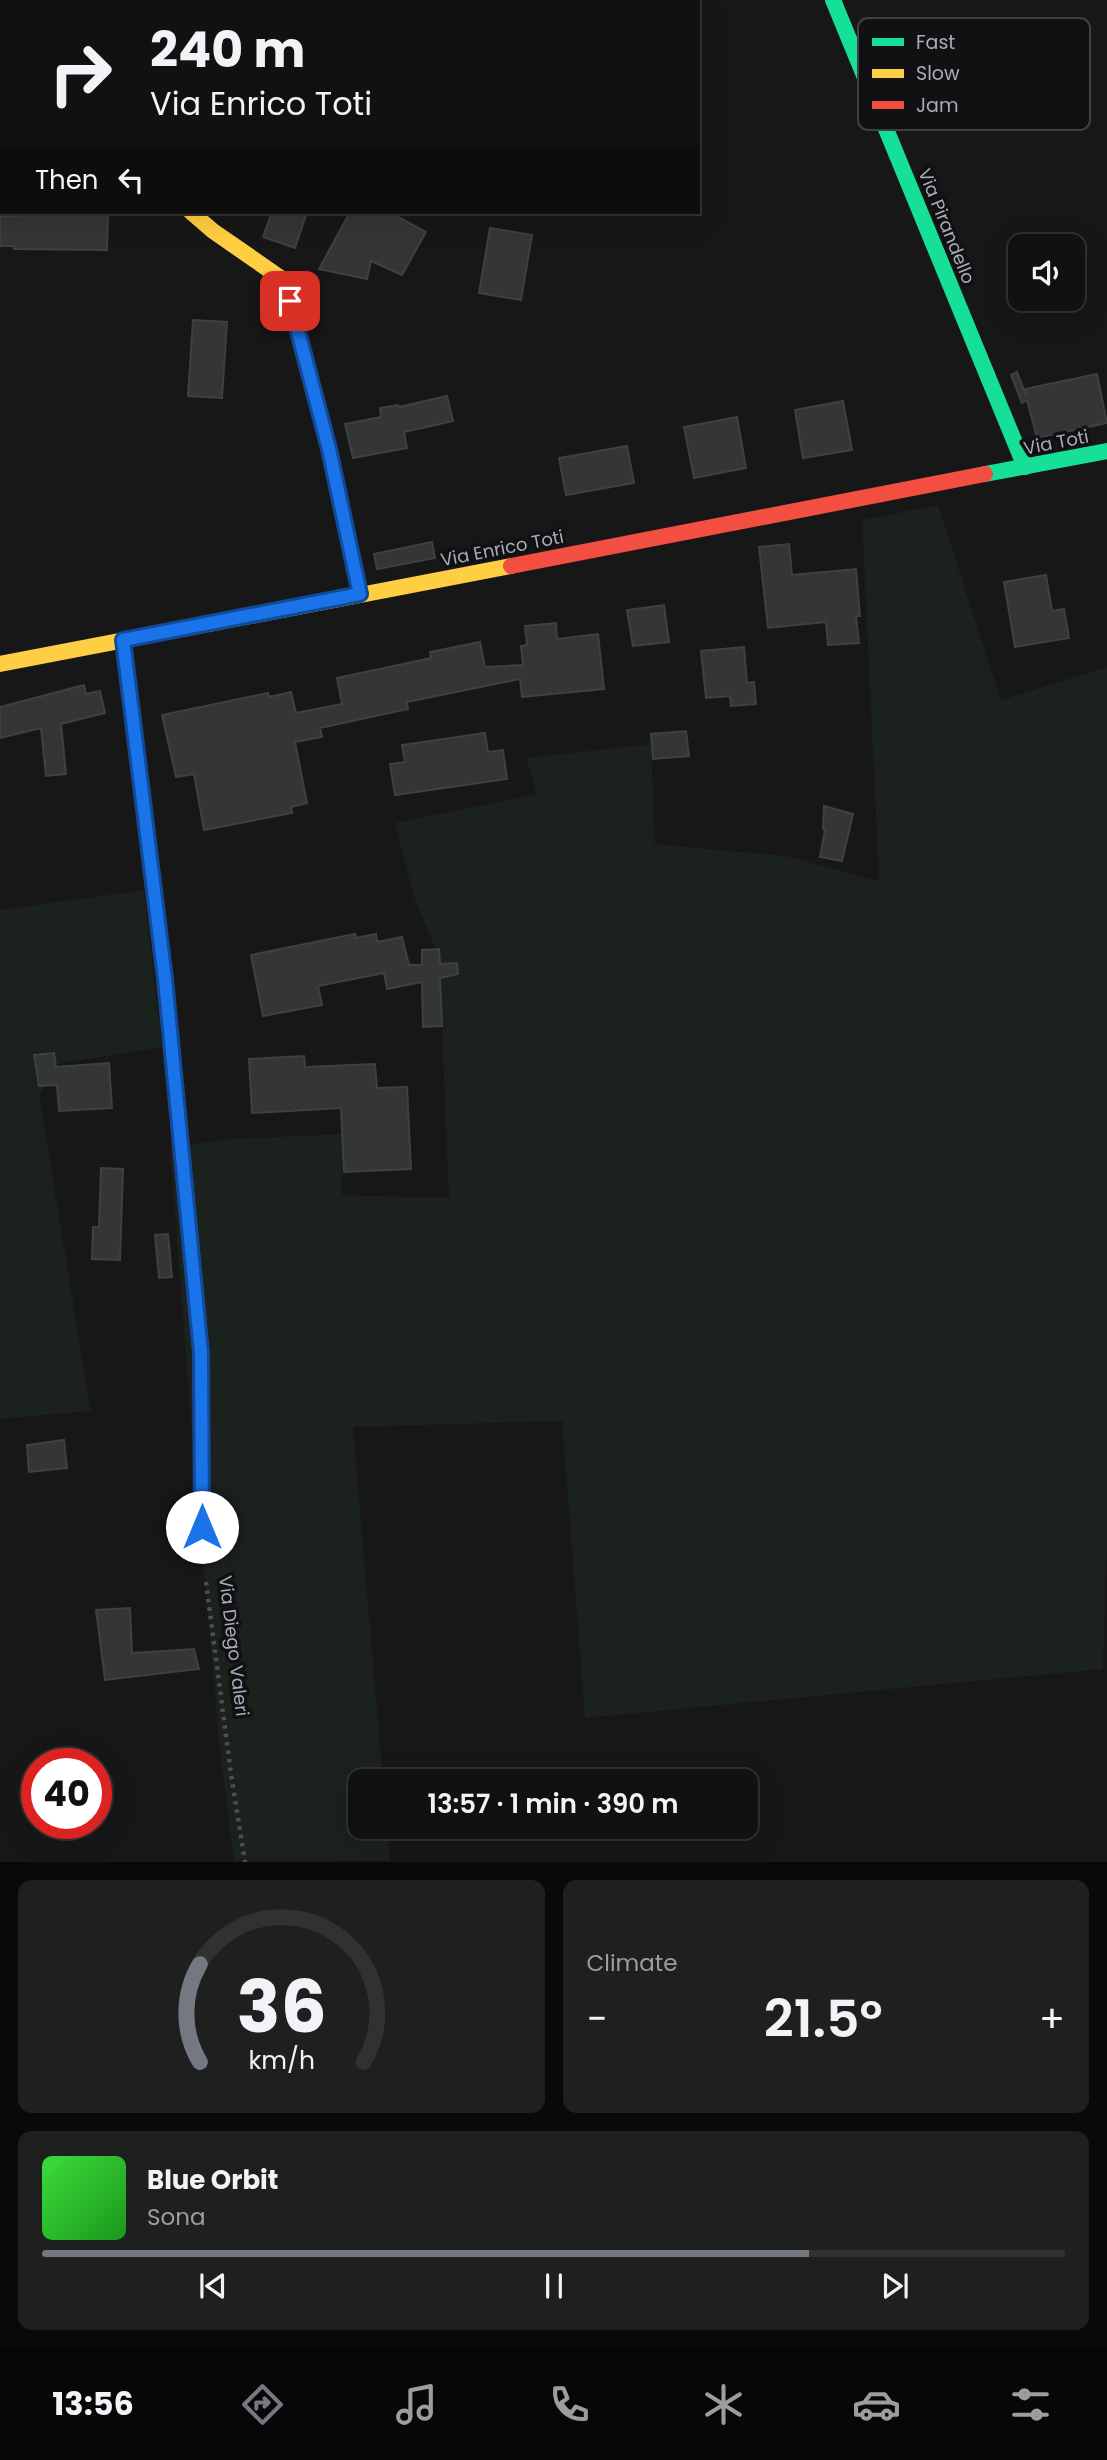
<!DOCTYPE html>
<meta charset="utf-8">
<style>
:root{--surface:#111;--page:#1e1f1f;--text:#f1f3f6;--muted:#9c9d9f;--line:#303131;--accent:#757880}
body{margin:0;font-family:Poppins,sans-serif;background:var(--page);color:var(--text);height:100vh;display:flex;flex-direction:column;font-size:26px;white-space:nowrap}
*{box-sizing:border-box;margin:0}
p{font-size:23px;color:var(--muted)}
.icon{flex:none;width:38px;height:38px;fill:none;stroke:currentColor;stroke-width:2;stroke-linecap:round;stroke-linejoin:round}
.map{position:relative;height:1862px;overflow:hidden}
.details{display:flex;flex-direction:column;gap:18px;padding:18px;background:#090909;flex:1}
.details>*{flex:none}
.top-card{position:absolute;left:0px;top:0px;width:700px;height:214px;box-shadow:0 7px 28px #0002,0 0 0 2px var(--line);background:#111;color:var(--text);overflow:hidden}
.tools{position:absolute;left:1008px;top:234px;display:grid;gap:14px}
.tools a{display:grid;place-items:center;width:77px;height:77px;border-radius:14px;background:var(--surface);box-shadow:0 7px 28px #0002,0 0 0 2px var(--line);font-size:35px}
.speed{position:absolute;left:21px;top:1748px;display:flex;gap:14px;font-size:35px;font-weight:700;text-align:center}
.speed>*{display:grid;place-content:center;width:91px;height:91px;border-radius:50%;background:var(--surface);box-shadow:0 7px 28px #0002,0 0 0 2px var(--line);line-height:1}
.speed .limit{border:10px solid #d22;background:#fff;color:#111}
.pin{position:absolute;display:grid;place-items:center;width:60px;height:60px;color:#fff;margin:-30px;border-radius:14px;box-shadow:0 4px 10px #0006}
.me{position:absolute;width:77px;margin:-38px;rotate:0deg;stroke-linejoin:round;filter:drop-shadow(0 0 5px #0008)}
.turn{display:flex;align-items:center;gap:24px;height:147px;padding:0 35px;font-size:32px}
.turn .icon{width:91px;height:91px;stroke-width:2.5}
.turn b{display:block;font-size:49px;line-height:60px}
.then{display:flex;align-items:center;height:66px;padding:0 35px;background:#0003;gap:14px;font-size:26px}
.big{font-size:52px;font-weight:600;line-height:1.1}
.details .tile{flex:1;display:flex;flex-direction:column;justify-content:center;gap:10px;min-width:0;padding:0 24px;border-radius:14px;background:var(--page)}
.details .dial{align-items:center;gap:0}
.dial svg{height:182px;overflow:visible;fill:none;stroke:var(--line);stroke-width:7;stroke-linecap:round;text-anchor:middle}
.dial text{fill:var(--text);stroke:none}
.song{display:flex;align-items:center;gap:21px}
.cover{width:84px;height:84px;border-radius:10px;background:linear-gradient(135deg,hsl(120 70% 55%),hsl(120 70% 35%))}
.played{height:7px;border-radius:4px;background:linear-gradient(90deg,var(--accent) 75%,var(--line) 75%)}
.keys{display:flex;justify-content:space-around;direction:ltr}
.heat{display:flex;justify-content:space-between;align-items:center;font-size:38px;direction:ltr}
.details .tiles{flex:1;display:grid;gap:18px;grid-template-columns:1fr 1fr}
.tile:last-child{grid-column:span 2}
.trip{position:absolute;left:348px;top:1769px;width:410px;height:70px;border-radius:14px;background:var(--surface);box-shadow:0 7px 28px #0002,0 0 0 2px var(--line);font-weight:600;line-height:70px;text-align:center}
.tab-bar{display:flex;height:112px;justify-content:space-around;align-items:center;background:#070707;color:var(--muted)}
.tab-bar .icon{width:49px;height:49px}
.tab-bar .selected{color:var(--accent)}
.tab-bar b{font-size:32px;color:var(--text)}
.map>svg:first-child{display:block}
.green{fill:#1b211c}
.building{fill:#343537;stroke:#3f4043;stroke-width:2}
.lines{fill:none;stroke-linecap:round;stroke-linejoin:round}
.path{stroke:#4d4e52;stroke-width:4.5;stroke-dasharray:3.5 5;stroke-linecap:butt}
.lane{stroke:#4b4c50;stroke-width:14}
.street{stroke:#4b4c50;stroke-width:30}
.fast{stroke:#16e098;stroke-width:16}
.slow{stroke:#ffcf43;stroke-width:16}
.jam{stroke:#f24e42;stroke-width:16}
.route-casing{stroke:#114b97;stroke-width:18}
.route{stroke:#1a73e8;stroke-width:12}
.labels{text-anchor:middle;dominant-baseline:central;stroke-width:7;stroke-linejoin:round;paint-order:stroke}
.street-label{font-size:18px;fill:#a8adb8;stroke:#111113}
.key{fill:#111113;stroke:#3e4045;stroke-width:2}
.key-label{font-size:19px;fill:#a8adb8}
</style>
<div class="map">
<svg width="1107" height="1862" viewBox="0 0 1107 1862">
<rect width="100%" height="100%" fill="#171717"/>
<g class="green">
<polygon points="938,505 1001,700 1107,667 1107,1546 1103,1669 585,1718 562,1421 353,1427 383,1781 360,1782 360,1827 387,1827 390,1861 234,1861 220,1751 192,1433 170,1148 231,1139 342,1134 342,1195 449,1198 439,958 413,894 395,823 537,794 526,758 651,744 655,844 786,856 879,881 862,520"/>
<polygon points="144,890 162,1047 55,1064 39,1096 91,1411 0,1419 0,910"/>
</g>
<g class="building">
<polygon points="60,212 108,212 107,250 14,249 14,246 0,246 0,216 60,215"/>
<polygon points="272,212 307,212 295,248 263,237"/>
<polygon points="350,212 389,212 426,232 402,275 371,261 367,279 319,269"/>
<polygon points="490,228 532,235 521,300 479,293"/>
<polygon points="193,320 227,322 222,398 188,396"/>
<polygon points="1017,372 1026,395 1025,389 1097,374 1107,423 1037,438 1027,400 1022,403 1011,375"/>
<polygon points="447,396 453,421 404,432 407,448 353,458 345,424 381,417 380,408 398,405 399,407"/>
<polygon points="843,401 852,450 803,458 795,410"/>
<polygon points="737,417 746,468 694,478 684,427"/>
<polygon points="627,446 634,483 566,495 559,458"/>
<polygon points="432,542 435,558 377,569 374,554"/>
<polygon points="789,544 792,575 856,569 860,616 856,616 859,643 828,645 826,622 768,628 759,547"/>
<polygon points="1046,575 1052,611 1064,609 1069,638 1015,647 1004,582"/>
<polygon points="664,605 669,642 633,646 627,610"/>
<polygon points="556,623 557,639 598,634 604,689 522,697 520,679 407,702 408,709 320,728 322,737 295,742 307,803 291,807 292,813 204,830 194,774 176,777 162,715 268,693 269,697 291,692 296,713 342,704 337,678 431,658 430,652 480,642 485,667 523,665 521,646 527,645 525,626"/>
<polygon points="744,647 747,683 754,682 756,704 731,706 730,696 706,698 701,651"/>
<polygon points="84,685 86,694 100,691 105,713 61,724 66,774 46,776 41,728 0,738 0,707"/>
<polygon points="686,731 689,756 653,759 651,734"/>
<polygon points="485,733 488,752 503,750 507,779 395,795 390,764 405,762 402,745"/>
<polygon points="824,806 853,814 842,861 820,857 825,830 823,829"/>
<polygon points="355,934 356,938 376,934 377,942 402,937 409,965 422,965 422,950 439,949 440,964 457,963 458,974 440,978 442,1026 423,1027 422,982 387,989 384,973 318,986 322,1005 263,1016 251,955"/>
<polygon points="54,1053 56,1067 109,1063 112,1108 59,1111 57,1085 39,1086 34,1055"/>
<polygon points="304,1056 305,1067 375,1064 377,1088 407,1087 411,1169 344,1172 341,1108 252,1113 249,1059"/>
<polygon points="101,1168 123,1169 120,1260 92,1259 93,1227 99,1227"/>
<polygon points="168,1234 172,1277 159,1278 155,1235"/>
<polygon points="64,1440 67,1468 29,1472 27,1445"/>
<polygon points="130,1608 132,1653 194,1649 199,1669 105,1680 96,1610"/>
</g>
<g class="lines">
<polyline class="path" points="206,1582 231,1774 245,1862"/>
<polyline class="lane" points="546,2 554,0"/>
<polyline class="street" points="68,0 69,2"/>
<g class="fast">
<polyline points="833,0 1025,467"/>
<polyline points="985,474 1107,451"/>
<polyline points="123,640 165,979 190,1235"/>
</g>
<g class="slow">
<polyline points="191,212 213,231 285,281 329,449 360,594"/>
<polyline points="0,664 511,566"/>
<polyline points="190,1235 201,1353 202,1551"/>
</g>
<polyline class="jam" points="511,566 985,474"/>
</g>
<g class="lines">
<defs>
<polyline id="route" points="202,1527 201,1353 165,979 123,640 360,594 329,449 290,301"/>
</defs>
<use href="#route" class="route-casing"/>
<use href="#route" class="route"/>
</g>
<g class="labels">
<g class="street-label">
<text transform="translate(947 226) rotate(68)">Via Pirandello</text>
<text transform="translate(1056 442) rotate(-11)">Via Toti</text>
<text transform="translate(502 548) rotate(-11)">Via Enrico Toti</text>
<text transform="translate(234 1646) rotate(83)">Via Diego Valeri</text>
</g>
</g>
<rect x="858" y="18" width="232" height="112" rx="10" class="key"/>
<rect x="872" y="38" width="32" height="8" fill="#16e098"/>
<rect x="872" y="69" width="32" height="9" fill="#ffcf43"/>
<rect x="872" y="101" width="32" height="8" fill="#f24e42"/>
<g class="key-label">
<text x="916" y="49">Fast</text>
<text x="916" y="80">Slow</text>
<text x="916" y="112">Jam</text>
</g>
</svg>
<div class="tools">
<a><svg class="icon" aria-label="sound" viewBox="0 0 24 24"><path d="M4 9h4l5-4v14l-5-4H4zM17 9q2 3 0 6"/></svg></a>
</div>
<div class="speed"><div class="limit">40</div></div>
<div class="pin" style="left:290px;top:301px;background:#d93025"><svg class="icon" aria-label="arrive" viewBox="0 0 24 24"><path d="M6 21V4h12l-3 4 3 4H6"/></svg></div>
<svg class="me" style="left:202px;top:1527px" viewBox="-20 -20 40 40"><circle r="19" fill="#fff"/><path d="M0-13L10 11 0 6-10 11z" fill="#1a73e8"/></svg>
<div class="trip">13:57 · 1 min · 390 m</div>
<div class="top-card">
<div class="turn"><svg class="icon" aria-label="right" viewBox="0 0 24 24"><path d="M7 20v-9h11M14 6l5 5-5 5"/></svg><div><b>240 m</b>Via Enrico Toti</div></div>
<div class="then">Then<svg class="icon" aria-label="left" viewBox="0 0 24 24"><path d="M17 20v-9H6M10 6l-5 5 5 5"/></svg></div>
</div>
</div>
<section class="details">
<div class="tiles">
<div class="tile dial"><svg viewBox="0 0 100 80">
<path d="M14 69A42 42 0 1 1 86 69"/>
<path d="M14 69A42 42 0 0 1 14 26" stroke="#757880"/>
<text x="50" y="56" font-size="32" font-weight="700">36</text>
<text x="50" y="72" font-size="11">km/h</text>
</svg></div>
<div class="tile"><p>Climate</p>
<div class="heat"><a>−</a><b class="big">21.5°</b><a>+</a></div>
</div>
<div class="tile">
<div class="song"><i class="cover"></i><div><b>Blue Orbit</b><p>Sona</p></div></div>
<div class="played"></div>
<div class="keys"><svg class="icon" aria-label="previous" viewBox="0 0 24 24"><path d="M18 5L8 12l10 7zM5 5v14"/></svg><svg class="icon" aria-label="pause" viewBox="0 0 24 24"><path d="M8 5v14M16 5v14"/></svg><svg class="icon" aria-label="next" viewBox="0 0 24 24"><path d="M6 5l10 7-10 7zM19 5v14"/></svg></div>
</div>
</div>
</section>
<nav class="tab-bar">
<b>13:56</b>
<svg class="icon selected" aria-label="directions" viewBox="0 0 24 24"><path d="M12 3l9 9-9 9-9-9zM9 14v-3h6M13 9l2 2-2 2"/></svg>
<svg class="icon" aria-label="music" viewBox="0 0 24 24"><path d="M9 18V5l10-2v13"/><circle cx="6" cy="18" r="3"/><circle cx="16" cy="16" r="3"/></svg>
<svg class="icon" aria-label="phone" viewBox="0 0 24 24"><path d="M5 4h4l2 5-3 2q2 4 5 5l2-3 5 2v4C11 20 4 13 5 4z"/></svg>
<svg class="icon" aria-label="climate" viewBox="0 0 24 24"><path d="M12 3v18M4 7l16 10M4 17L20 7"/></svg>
<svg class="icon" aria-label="car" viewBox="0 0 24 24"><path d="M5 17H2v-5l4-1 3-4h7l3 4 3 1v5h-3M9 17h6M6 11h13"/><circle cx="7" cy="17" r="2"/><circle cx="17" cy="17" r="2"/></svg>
<svg class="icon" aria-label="filters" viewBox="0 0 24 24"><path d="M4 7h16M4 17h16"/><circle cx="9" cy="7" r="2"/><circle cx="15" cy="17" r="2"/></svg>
</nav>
